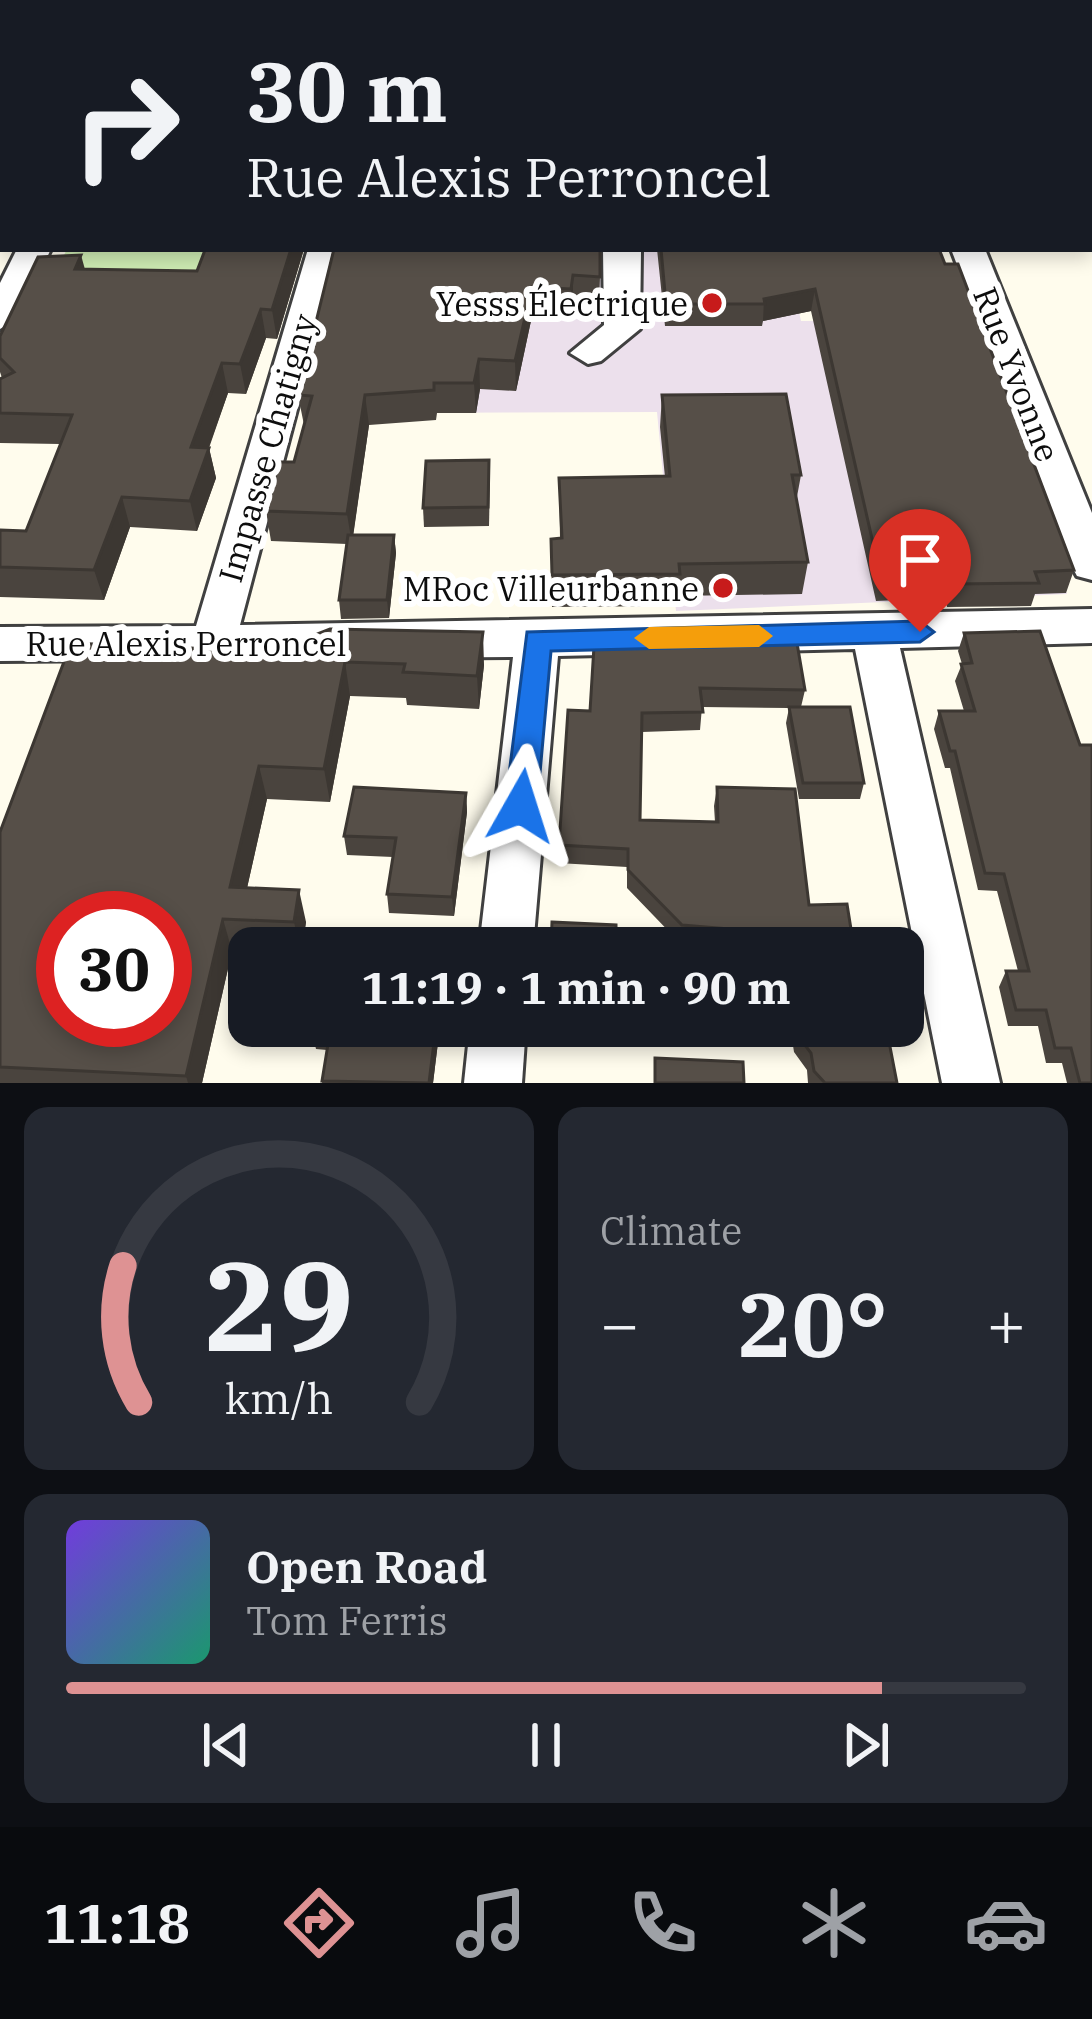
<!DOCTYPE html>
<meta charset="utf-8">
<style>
:root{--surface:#171b24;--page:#242831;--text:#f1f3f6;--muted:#9ea1a6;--line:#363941;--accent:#de9293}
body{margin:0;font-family:"IBM Plex Serif",serif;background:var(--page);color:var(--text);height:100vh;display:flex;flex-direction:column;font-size:45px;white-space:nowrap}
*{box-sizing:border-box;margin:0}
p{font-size:39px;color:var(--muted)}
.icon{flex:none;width:66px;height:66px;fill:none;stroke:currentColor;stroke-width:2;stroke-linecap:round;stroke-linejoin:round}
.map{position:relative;height:1083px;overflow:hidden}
.side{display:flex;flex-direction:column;gap:24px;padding:24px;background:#0d0f14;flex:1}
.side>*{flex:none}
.guide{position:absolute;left:0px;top:0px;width:1092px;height:252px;box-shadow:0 6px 18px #0003;background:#171b24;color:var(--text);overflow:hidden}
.speed{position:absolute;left:36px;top:891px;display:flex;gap:24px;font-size:60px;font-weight:700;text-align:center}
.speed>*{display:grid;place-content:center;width:156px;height:156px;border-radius:50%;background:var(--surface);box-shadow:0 6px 18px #0003;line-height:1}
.speed .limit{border:18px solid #d22;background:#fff;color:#111}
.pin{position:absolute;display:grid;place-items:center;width:102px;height:102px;color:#fff;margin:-123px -51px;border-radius:50% 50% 50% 0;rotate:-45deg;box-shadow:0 0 12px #0007}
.pin .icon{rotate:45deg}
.me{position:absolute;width:132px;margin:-66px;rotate:6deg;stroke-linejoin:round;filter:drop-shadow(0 0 9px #0008)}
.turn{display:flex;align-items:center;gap:42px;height:252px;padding:0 48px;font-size:54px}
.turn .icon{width:156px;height:156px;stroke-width:2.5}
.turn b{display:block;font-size:84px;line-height:102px}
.big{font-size:90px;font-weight:800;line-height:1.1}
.side .tile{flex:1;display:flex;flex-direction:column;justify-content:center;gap:18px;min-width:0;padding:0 42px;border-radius:24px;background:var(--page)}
.side .dial{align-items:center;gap:0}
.dial svg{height:312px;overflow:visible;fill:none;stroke:var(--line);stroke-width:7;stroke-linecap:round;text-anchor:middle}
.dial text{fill:var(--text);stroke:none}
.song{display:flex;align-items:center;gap:36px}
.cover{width:144px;height:144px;border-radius:18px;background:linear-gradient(135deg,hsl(260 70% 55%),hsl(160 70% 35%))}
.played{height:12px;border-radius:6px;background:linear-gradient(90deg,var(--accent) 85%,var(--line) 85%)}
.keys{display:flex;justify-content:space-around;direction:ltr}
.heat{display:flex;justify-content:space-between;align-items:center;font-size:66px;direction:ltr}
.side .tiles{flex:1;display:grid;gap:24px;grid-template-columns:1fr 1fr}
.tile:last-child{grid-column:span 2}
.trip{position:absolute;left:228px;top:927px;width:696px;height:120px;border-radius:24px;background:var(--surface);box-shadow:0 6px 18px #0003;font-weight:800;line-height:120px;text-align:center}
.menu{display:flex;height:192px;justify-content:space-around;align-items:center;background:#090b0e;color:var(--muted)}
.menu .icon{width:84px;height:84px}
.menu .on{color:var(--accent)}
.menu b{font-size:54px;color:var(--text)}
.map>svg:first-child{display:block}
.industrial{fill:#ece0ec}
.green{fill:#ceecb3}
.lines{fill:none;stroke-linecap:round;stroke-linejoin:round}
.minor-casing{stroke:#404040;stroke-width:6}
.major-casing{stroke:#1e1e1e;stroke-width:6}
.minor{fill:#fff;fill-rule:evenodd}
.major{fill:#ffe05d;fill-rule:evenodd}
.wall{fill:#4a443e}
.shaded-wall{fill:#3c3732}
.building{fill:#564f48;stroke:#3c3732;stroke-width:3;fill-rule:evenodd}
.route{fill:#1a73e8;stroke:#114b97;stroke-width:3}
.slow{fill:#f59e0b}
.poi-dot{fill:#c71b1b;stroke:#fff;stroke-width:4.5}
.labels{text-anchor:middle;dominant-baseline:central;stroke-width:12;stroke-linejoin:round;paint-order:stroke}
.poi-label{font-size:33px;fill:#0d0d0d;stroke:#fff;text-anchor:end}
.street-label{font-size:33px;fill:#0d0d0d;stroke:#fff}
</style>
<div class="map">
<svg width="1092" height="1083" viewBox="0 0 1092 1083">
<rect width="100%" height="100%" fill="#fffced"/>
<polygon class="industrial" points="418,249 785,249 801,321 965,320 1067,594 676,611 657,412 370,413"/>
<polygon class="green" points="67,249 230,249 220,278 49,286"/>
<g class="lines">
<defs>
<g id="minor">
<rect x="471" y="0" width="26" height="3"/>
<polygon points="902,0 929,0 931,3 904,3"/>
<polygon points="1092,11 1092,27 1089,28 1089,12"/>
<polygon points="17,249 51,249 18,318 0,329 0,283"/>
<polygon points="308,249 334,249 338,254 240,625 1092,609 1092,643 900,648 1000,1083 942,1083 855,649 558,656 533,948 479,948 513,657 0,661 0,627 196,626"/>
<polygon points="603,249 641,252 640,329 601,361 588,364 570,353 604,325"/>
<polygon points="951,249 985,249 1092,513 1092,580 1077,576 1071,565"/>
<polygon points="470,1026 526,1026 522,1083 464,1083"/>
</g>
<polygon id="major" points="927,0 970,0 925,3"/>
</defs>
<use href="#minor" class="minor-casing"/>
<use href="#major" class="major-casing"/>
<use href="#minor" class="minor"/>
<use href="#major" class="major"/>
</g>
<g class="wall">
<polygon points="304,249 277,339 266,338 246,394 228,393 209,448 216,478 197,531 130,527 104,600 0,597 0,530 26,531 60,444 0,443 0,379 2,378 0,372 0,336 85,269 197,271"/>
<polygon points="333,249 600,277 599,306 573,304 570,318 532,316 516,391 480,389 476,413 437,413 436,420 369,425 353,535 394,535 396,553 389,618 341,619 339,600 347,544 271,541 266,511 294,462 304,425 298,395"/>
<polygon points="657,249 939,249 1074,570 1066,593 1035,594 1031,606 947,607 945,598 876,601 811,311 763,321 762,326 665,326"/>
<polygon points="662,395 801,475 796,502 808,562 802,594 678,596 677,606 552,607 551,539 560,538 559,478 665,477 660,427"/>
<polygon points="490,478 489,526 424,527 423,508"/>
<polygon points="964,633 1092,1083 1067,1083 1062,1063 1046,1063 1038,1026 1008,1026 999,987 1006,971 1018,971 997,891 978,890 950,768 945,768 934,729 939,711 964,711 955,681 962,664 958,651"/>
<polygon points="71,643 484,665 479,709 407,705 406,698 350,696 330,802 267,799 247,888 306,922 302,948 249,948 249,951 232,951 202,1083 0,1083 0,832"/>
<polygon points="686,644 805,690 801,707 864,783 860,799 799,799 786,723 789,708 702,707 700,730 642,732 640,820 715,822 714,806 717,787 809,905 854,948 737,948 680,943 627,888 627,867 558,863 559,845 590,711"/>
<polygon points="466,793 467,812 454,916 389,913 387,894 393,857 347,855 344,836"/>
<polygon points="440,1026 433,1083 322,1083 327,1050 316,1049 312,1032"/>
<polygon points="790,1026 868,1026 869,1032 897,1083 808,1083 807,1070 794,1052"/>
</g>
<g class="shaded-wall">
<polygon points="0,0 6,0 1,5 3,13 3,40 0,43"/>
<polygon points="3,131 3,194 0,199 0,136"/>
<polygon points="291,249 304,249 277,339 272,310"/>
<polygon points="81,255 89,284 75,269"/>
<polygon points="573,275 573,304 570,318 571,289"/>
<polygon points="532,287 532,316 516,391 515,361"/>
<polygon points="815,289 811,311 763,321 764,299"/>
<polygon points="261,309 266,338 246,394 240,364"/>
<polygon points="479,359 480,389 476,413 474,383"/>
<polygon points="222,363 228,393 198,477 191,447"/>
<polygon points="365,395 369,425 352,544 347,514"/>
<polygon points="209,448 216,478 197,531 190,501"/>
<polygon points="122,497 130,527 104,600 94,570"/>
<polygon points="394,535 396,553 389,618 387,600"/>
<polygon points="483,632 484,665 479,709 477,676"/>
<polygon points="345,662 350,696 330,802 324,769"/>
<polygon points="259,766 267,799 240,919 230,887"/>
<polygon points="466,793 467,812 454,916 452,897"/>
<polygon points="299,890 306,922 302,948 300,948 294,922"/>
<polygon points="223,919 232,951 202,1083 188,1083 186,1076"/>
<polygon points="436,1026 440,1026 433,1083 429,1083"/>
</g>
<g class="building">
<rect x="491" y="0" width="108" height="3"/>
<polygon points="0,49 3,49 3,131 0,136"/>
<polygon points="215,249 291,249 272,310 261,309 240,364 222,363 191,447 209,448 190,501 122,497 94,570 0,567 0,530 26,531 72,415 0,413 0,379 14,372 0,358 0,336 38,257 81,255 75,269 197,271 205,250"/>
<polygon points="334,249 600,249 600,277 573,275 571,289 532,287 515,361 479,359 474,383 434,383 434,390 365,395 347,514 266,511 279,462 294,462 312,396 298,395"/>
<polygon points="661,249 939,249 945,264 958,264 1074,570 1035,572 1039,583 954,584 951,575 881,578 815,289 764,299 765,304 666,304"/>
<polygon points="786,394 801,475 792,475 808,562 679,564 680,574 552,575 551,539 562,538 559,478 670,476 662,395"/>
<polygon points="489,460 488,507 423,508 426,461"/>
<polygon points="348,535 394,535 387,600 339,600"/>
<path d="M330 629 483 632 477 676 403 672 405 664 345 662 324 769 259 766 230 887 299 890 294 922 223 919 186 1076 0 1067V832L71 643 313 653 317 634ZM63 918H165V1020H63Z"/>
<polygon points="1040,631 1080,745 1092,745 1092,1083 1080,1083 1071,1048 1055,1048 1046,1010 1016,1010 1006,971 1029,971 1004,874 985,873 955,751 950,751 939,711 975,711 961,664 972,663 964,633"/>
<polygon points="685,639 686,644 797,643 805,690 700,688 703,712 642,713 640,820 718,822 717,787 795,789 809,905 847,904 854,948 740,948 740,930 682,925 628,870 628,849 559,845 568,710 590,711 594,646 606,641"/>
<polygon points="789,707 850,707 864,783 803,783"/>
<polygon points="354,787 466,793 452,897 387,894 396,838 344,836"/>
<polygon points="552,922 616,925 616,948 551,948"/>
<polygon points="313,1026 436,1026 429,1083 322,1081 330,1032 312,1032"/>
<polygon points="797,1026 868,1026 869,1032 875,1026 886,1026 897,1083 825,1083 814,1071 811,1053 798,1036"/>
<polygon points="655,1058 743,1062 744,1083 655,1083"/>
</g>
<polygon class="route" points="920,621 934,632 920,642 551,651 537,806 532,816 509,816 505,806 527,632"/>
<polygon class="slow" points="759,625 773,636 759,647 649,649 634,638 649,627"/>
<g class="poi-dot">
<circle cx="712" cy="303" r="12"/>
<circle cx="723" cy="588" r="12"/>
</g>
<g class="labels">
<g class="poi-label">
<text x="688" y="303">Yesss Électrique</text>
<text x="699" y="588">MRoc Villeurbanne</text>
</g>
<g class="street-label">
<text transform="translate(1017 374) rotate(69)">Rue Yvonne</text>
<text transform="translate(267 448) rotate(-74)">Impasse Chatigny</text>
<text x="186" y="643">Rue Alexis Perroncel</text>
</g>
</g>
</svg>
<div class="speed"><div class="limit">30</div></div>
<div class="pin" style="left:920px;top:632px;background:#d93025"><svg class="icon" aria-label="arrive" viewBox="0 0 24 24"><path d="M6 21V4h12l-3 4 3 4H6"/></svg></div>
<svg class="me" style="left:521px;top:806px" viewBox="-20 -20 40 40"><path d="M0-17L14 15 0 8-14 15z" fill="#1a73e8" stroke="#fff" stroke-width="4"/></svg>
<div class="trip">11:19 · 1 min · 90 m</div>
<div class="guide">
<div class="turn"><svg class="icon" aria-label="right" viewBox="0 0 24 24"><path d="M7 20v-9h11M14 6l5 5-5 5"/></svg><div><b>30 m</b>Rue Alexis Perroncel</div></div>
</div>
</div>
<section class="side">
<div class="tiles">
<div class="tile dial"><svg viewBox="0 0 100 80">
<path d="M14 69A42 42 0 1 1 86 69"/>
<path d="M14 69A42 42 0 0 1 10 34" stroke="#de9293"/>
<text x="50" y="56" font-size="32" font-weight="700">29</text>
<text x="50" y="72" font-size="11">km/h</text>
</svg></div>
<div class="tile"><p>Climate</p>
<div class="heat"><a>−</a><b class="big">20°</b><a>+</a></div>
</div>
<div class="tile">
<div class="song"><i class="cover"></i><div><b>Open Road</b><p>Tom Ferris</p></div></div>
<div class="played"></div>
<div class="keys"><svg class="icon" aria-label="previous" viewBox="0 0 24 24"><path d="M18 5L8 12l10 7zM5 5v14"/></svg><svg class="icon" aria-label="pause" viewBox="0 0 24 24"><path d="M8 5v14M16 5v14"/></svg><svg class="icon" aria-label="next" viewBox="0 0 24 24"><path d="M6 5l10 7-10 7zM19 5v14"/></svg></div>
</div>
</div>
</section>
<nav class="menu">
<b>11:18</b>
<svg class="icon on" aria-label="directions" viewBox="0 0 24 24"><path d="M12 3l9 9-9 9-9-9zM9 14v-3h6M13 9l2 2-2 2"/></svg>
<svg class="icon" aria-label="music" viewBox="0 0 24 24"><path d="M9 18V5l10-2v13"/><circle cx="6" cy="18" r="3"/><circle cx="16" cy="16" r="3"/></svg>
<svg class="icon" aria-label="phone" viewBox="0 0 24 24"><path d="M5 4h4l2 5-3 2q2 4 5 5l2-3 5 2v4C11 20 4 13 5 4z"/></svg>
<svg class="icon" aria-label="climate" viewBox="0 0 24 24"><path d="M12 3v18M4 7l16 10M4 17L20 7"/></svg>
<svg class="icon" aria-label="car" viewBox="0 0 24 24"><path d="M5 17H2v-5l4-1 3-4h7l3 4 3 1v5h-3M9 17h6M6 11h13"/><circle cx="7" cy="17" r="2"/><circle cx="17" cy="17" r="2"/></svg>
</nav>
